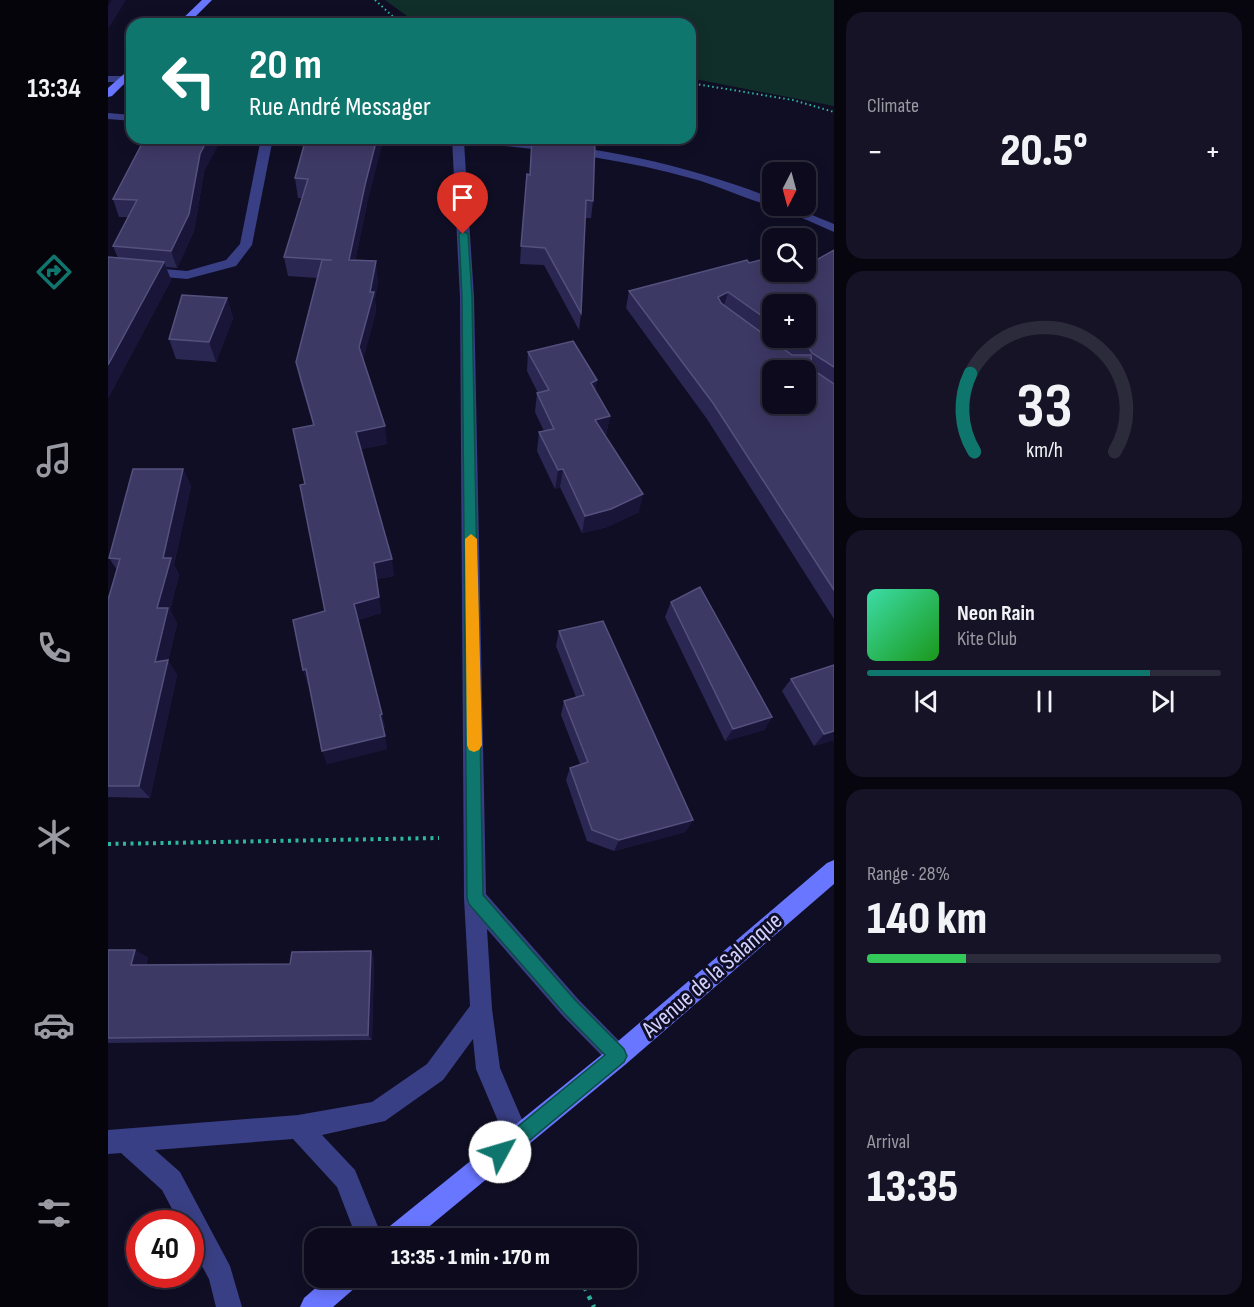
<!DOCTYPE html>
<meta charset="utf-8">
<style>
:root{--surface:#0c0a1c;--page:#151325;--text:#f1f3f6;--muted:#9a9aa3;--line:#2c2b3b;--accent:#0f766e}
body{margin:0;font-family:"Sofia Sans Condensed",sans-serif;background:var(--page);color:var(--text);height:100vh;display:flex;flex-direction:column;font-size:22px;white-space:nowrap}
*{box-sizing:border-box;margin:0}
p{font-size:20px;color:var(--muted)}
.icon{flex:none;width:33px;height:33px;fill:none;stroke:currentColor;stroke-width:2;stroke-linecap:round;stroke-linejoin:round}
.map{position:relative;flex:1;overflow:hidden}
.details{display:flex;flex-direction:column;gap:12px;padding:12px;background:#07060f;width:420px}
.details>*{flex:none}
.banner{position:absolute;left:18px;top:18px;width:570px;height:126px;border-radius:18px;box-shadow:0 3px 15px #0003,0 0 0 2px var(--line);background:#0f766e;color:#fff;overflow:hidden}
.needle{width:39px;rotate:186deg}
.buttons{position:absolute;left:654px;top:162px;display:grid;gap:12px}
.buttons a{display:grid;place-items:center;width:54px;height:54px;border-radius:12px;background:var(--surface);box-shadow:0 3px 15px #0003,0 0 0 2px var(--line);font-size:30px}
.speed{position:absolute;left:18px;top:1210px;display:flex;gap:12px;font-size:30px;font-weight:700;text-align:center}
.speed>*{display:grid;place-content:center;width:78px;height:78px;border-radius:50%;background:var(--surface);box-shadow:0 3px 15px #0003,0 0 0 2px var(--line);line-height:1}
.speed .limit{border:9px solid #d22;background:#fff;color:#111}
.pin{position:absolute;display:grid;place-items:center;width:51px;height:51px;color:#fff;margin:-62px -26px;border-radius:50% 50% 50% 0;rotate:-45deg;box-shadow:0 0 6px #0007}
.pin .icon{rotate:45deg}
.me{position:absolute;width:66px;margin:-33px;rotate:51deg;stroke-linejoin:round;filter:drop-shadow(0 0 4px #0008)}
.turn{display:flex;align-items:center;gap:21px;height:126px;padding:0 24px;font-size:27px}
.turn .icon{width:78px;height:78px;stroke-width:2.5}
.turn b{display:block;font-size:42px;line-height:51px}
.big{font-size:45px;font-weight:800;line-height:1.1}
.details .tile{flex:1;display:flex;flex-direction:column;justify-content:center;gap:9px;min-width:0;padding:0 21px;border-radius:18px;background:var(--page)}
.details .dial{align-items:center;gap:0}
.dial svg{height:156px;overflow:visible;fill:none;stroke:var(--line);stroke-width:7;stroke-linecap:round;text-anchor:middle}
.dial text{fill:var(--text);stroke:none}
.song{display:flex;align-items:center;gap:18px}
.cover{width:72px;height:72px;border-radius:9px;background:linear-gradient(135deg,hsl(160 70% 55%),hsl(120 70% 35%))}
.played{height:6px;border-radius:3px;background:linear-gradient(90deg,var(--accent) 80%,var(--line) 80%)}
.keys{display:flex;justify-content:space-around;direction:ltr}
.heat{display:flex;justify-content:space-between;align-items:center;font-size:33px;direction:ltr}
.charge{height:9px;border-radius:4px;background:linear-gradient(90deg,#34c759 28%,var(--line) 0)}
.trip{position:absolute;left:196px;top:1228px;width:333px;height:60px;border-radius:18px;background:var(--surface);box-shadow:0 3px 15px #0003,0 0 0 2px var(--line);font-weight:800;line-height:60px;text-align:center}
main{display:flex;flex:1;min-height:0}
.dock{display:flex;flex-direction:column;width:108px;justify-content:space-around;align-items:center;background:#05040b;color:var(--muted)}
.dock .icon{width:42px;height:42px}
.dock .active{color:var(--accent)}
.dock b{font-size:27px;color:var(--text)}
.map>svg:first-child{display:block}
.green{fill:#112f2a}
.lines{fill:none;stroke-linecap:round;stroke-linejoin:round}
.path-far2{stroke:#2eb7a0;stroke-width:2;stroke-dasharray:1.5 3;stroke-linecap:butt}
.path-far1{stroke:#2eb7a0;stroke-width:4;stroke-dasharray:3 4.5;stroke-linecap:butt}
.path{stroke:#2eb7a0;stroke-width:4.5;stroke-dasharray:4 6;stroke-linecap:butt}
.street{fill:#393f84;fill-rule:evenodd}
.secondary{fill:#6976ff;fill-rule:evenodd}
.wall{fill:#2b2753;fill-rule:evenodd}
.shaded-wall{fill:#181539}
.building{fill:#3d3965;stroke:#54517e;stroke-width:1.5;fill-rule:evenodd}
.route{fill:#0f766e;stroke:#0a4d48;stroke-width:1.5}
.slow{fill:#f59e0b}
.labels{text-anchor:middle;dominant-baseline:central;stroke-width:6;stroke-linejoin:round;paint-order:stroke}
.near-street-label{font-size:24px;fill:#d2d2ff;stroke:#100e25}
</style>
<main>
<nav class="dock">
<b>13:34</b>
<svg class="icon active" aria-label="directions" viewBox="0 0 24 24"><path d="M12 3l9 9-9 9-9-9zM9 14v-3h6M13 9l2 2-2 2"/></svg>
<svg class="icon" aria-label="music" viewBox="0 0 24 24"><path d="M9 18V5l10-2v13"/><circle cx="6" cy="18" r="3"/><circle cx="16" cy="16" r="3"/></svg>
<svg class="icon" aria-label="phone" viewBox="0 0 24 24"><path d="M5 4h4l2 5-3 2q2 4 5 5l2-3 5 2v4C11 20 4 13 5 4z"/></svg>
<svg class="icon" aria-label="climate" viewBox="0 0 24 24"><path d="M12 3v18M4 7l16 10M4 17L20 7"/></svg>
<svg class="icon" aria-label="car" viewBox="0 0 24 24"><path d="M5 17H2v-5l4-1 3-4h7l3 4 3 1v5h-3M9 17h6M6 11h13"/><circle cx="7" cy="17" r="2"/><circle cx="17" cy="17" r="2"/></svg>
<svg class="icon" aria-label="filters" viewBox="0 0 24 24"><path d="M4 7h16M4 17h16"/><circle cx="9" cy="7" r="2"/><circle cx="15" cy="17" r="2"/></svg>
</nav>
<div class="map">
<svg width="726" height="1307" viewBox="0 0 726 1307">
<rect width="100%" height="100%" fill="#100e25"/>
<polygon class="green" points="277,0 726,0 726,106 582,78 582,24 310,24"/>
<g class="lines">
<g class="path-far2">
<polyline points="267,0 293,24"/>
<polyline points="582,83 685,100 726,112"/>
</g>
<polyline class="path-far1" points="0,844 331,838"/>
<polyline class="path" points="472,1278 486,1307"/>
<g class="street">
<polygon points="0,76 15,76 20,79 15,82 0,82"/>
<polygon points="0,113 24,115 24,121 0,119"/>
<polygon points="153,138 165,138 144,245 128,266 79,279 0,272 0,264 79,271 118,260 132,244"/>
<path d="M344 138C453 138 563 159 664 198V206C636 199 610 185 582 178 508 157 432 149 356 142L366 297 378 894 470 999 518 1048 522 1056 518 1064 510 1068 502 1064 454 1015 379 929 384 1009 392 1068 422 1138 419 1147 410 1150 401 1147 368 1069 365 1039 335 1080 277 1121 214 1135 247 1170 275 1239H249L229 1187 185 1139 47 1150 72 1172 122 1266 134 1307H108L101 1279 82 1244V1224H72L54 1190 13 1153 0 1154V1130L190 1115 264 1102 319 1064 362 1006 356 898 352 297Z"/>
<polygon points="667,206 682,206 726,224 726,232"/>
</g>
<g class="secondary">
<polygon points="94,0 104,0 80,24 69,24"/>
<polygon points="24,67 24,76 4,96 0,97 0,88"/>
<polygon points="726,860 726,884 518,1064 306,1239 273,1239 277,1230 502,1048 719,863"/>
<polygon points="219,1278 252,1278 248,1287 225,1307 192,1307 196,1298"/>
</g>
</g>
<g class="wall">
<polygon points="198,138 259,204 247,261 270,280 267,299 268,311 255,359 279,444 253,449 286,576 268,579 273,613 250,620 274,714 277,728 275,728 279,749 219,764 201,684 200,685 195,670 217,611 197,484 205,425 192,380 188,362 209,278 180,276 176,257 194,198 190,198 187,178"/>
<polygon points="424,138 487,138 485,201 483,218 477,218 473,313 471,330 436,265 412,264 413,246 422,175"/>
<polygon points="96,172 86,231 69,268 58,267 63,280 0,398 0,257 10,258 5,246 20,217 11,217 5,199"/>
<path d="M726 250V619L599 419 518 308 521 291 641 263 686 272ZM664 304 698 338H664Z"/>
<polygon points="119,298 125,318 108,362 68,359 61,339"/>
<polygon points="420,352 489,380 487,390 502,416 498,435 497,435 531,512 499,527 474,533 452,487 447,489 429,451 431,432 436,431 427,412 429,393 430,393 419,371"/>
<polygon points="75,469 83,486 66,565 71,575 62,610 69,624 60,661 69,675 42,798 0,797 0,600 9,570 1,558"/>
<polygon points="563,602 664,717 656,730 617,741 557,617"/>
<polygon points="451,631 585,820 577,832 506,851 479,841 458,780 462,768 472,764 453,715 456,701 468,697 448,646"/>
<polygon points="683,679 726,740 706,746 674,691"/>
<polygon points="0,950 40,957 38,965 182,964 266,958 264,1040 0,1043"/>
</g>
<g class="shaded-wall">
<polygon points="4,0 18,0 0,29 0,6"/>
<polygon points="100,138 114,138 96,172 86,231 69,268 63,251 92,154"/>
<polygon points="269,138 276,138 259,204 243,280 241,260 257,185"/>
<polygon points="268,261 270,280 267,299 268,311 254,365 251,347"/>
<polygon points="56,262 63,280 0,398 0,365"/>
<polygon points="620,292 615,309 610,297"/>
<polygon points="119,298 125,318 108,362 101,342"/>
<polygon points="489,380 486,399 483,383"/>
<polygon points="502,416 498,435 484,439 487,420"/>
<polygon points="277,426 279,444 251,450 248,432"/>
<polygon points="75,469 83,486 66,565 71,575 62,610 69,624 60,661 69,675 42,798 31,786 47,662 49,608 55,558"/>
<polygon points="455,469 452,487 447,489 450,470"/>
<polygon points="535,494 531,512 499,527 474,533 477,516"/>
<polygon points="284,559 286,576 268,579 273,613 250,620 246,604 266,563"/>
<polygon points="198,669 203,684 200,685 195,670"/>
<polygon points="274,714 277,728 275,728 272,715"/>
<polygon points="664,717 656,730 617,741 625,729"/>
<polygon points="726,731 726,740 706,746 716,734"/>
<polygon points="277,736 279,749 219,764 214,751"/>
<polygon points="585,820 577,832 506,851 511,840"/>
<polygon points="27,950 40,957 36,972 23,965"/>
<polygon points="263,951 266,958 264,1040 260,1035"/>
</g>
<g class="building">
<polygon points="37,138 100,138 92,154 81,214 63,251 5,246 29,200 5,199"/>
<polygon points="198,138 269,138 257,185 241,260 268,261 262,292 266,292 251,347 277,426 248,432 284,559 266,563 271,597 246,604 274,714 272,715 277,736 214,751 198,669 195,670 185,620 217,611 192,485 197,484 185,429 206,425 188,362 214,260 224,260 176,257 200,179 187,178"/>
<polygon points="424,138 457,138 487,142 485,201 478,200 473,313 437,248 413,246 419,174 422,175"/>
<path d="M726 250V367L704 353 701 348 686 338H698V304H664V323L620 292 610 297 613 303 684 355H703L704 369 726 384V590L605 403 521 291 639 260 641 263 664 257V272H698V266ZM664 370H698V404H664Z"/>
<polygon points="0,257 56,262 0,365"/>
<polygon points="74,295 119,298 101,342 61,339"/>
<polygon points="465,341 489,380 483,383 502,416 487,420 535,494 503,509 477,516 455,469 450,470 431,432 446,429 429,393 441,390 420,352"/>
<polygon points="25,469 75,469 55,558 63,558 49,608 60,608 47,662 60,660 31,786 0,786 0,600 12,559 1,558"/>
<polygon points="592,587 664,717 625,729 563,602"/>
<polygon points="495,621 585,820 511,840 484,830 462,768 480,762 456,701 476,695 451,631"/>
<polygon points="726,665 726,731 716,734 683,679"/>
<polygon points="0,950 27,950 23,965 182,964 184,952 263,951 260,1035 0,1038"/>
</g>
<polygon class="route" points="355,231 360,234 364,297 375,895 468,1001 516,1049 519,1056 516,1062 399,1159 392,1162 386,1159 383,1152 386,1146 497,1055 456,1013 361,904 359,898 354,297 351,234"/>
<polygon class="slow" points="363,534 369,539 374,745 371,750 366,752 361,750 359,745 357,539"/>
<g class="labels">
<g class="near-street-label">
<text transform="translate(604 975) rotate(-41)">Avenue de la Salanque</text>
</g>
</g>
</svg>
<div class="buttons">
<a><svg class="needle" viewBox="-14 -14 28 28"><path d="M0-13l5 13h-10z" fill="#e53935"/><path d="M0 13l5-13h-10z" fill="#9a9aa3"/></svg></a>
<a><svg class="icon" aria-label="search" viewBox="0 0 24 24"><circle cx="10" cy="10" r="6"/><path d="M15 15l6 6"/></svg></a>
<a>+</a>
<a>−</a>
</div>
<div class="speed"><div class="limit">40</div></div>
<div class="pin" style="left:355px;top:234px;background:#d93025"><svg class="icon" aria-label="arrive" viewBox="0 0 24 24"><path d="M6 21V4h12l-3 4 3 4H6"/></svg></div>
<svg class="me" style="left:392px;top:1152px" viewBox="-20 -20 40 40"><circle r="19" fill="#fff"/><path d="M0-13L10 11 0 6-10 11z" fill="#0f766e"/></svg>
<div class="trip">13:35 · 1 min · 170 m</div>
<div class="banner">
<div class="turn"><svg class="icon" aria-label="left" viewBox="0 0 24 24"><path d="M17 20v-9H6M10 6l-5 5 5 5"/></svg><div><b>20 m</b>Rue André Messager</div></div>
</div>
</div>
<section class="details">
<div class="tile"><p>Climate</p>
<div class="heat"><a>−</a><b class="big">20.5°</b><a>+</a></div>
</div>
<div class="tile dial"><svg viewBox="0 0 100 80">
<path d="M14 69A42 42 0 1 1 86 69"/>
<path d="M14 69A42 42 0 0 1 12 29" stroke="#0f766e"/>
<text x="50" y="56" font-size="32" font-weight="700">33</text>
<text x="50" y="72" font-size="11">km/h</text>
</svg></div>
<div class="tile">
<div class="song"><i class="cover"></i><div><b>Neon Rain</b><p>Kite Club</p></div></div>
<div class="played"></div>
<div class="keys"><svg class="icon" aria-label="previous" viewBox="0 0 24 24"><path d="M18 5L8 12l10 7zM5 5v14"/></svg><svg class="icon" aria-label="pause" viewBox="0 0 24 24"><path d="M8 5v14M16 5v14"/></svg><svg class="icon" aria-label="next" viewBox="0 0 24 24"><path d="M6 5l10 7-10 7zM19 5v14"/></svg></div>
</div>
<div class="tile"><p>Range · 28%</p><b class="big">140 km</b><div class="charge"></div></div>
<div class="tile"><p>Arrival</p><b class="big">13:35</b></div>
</section>
</main>
